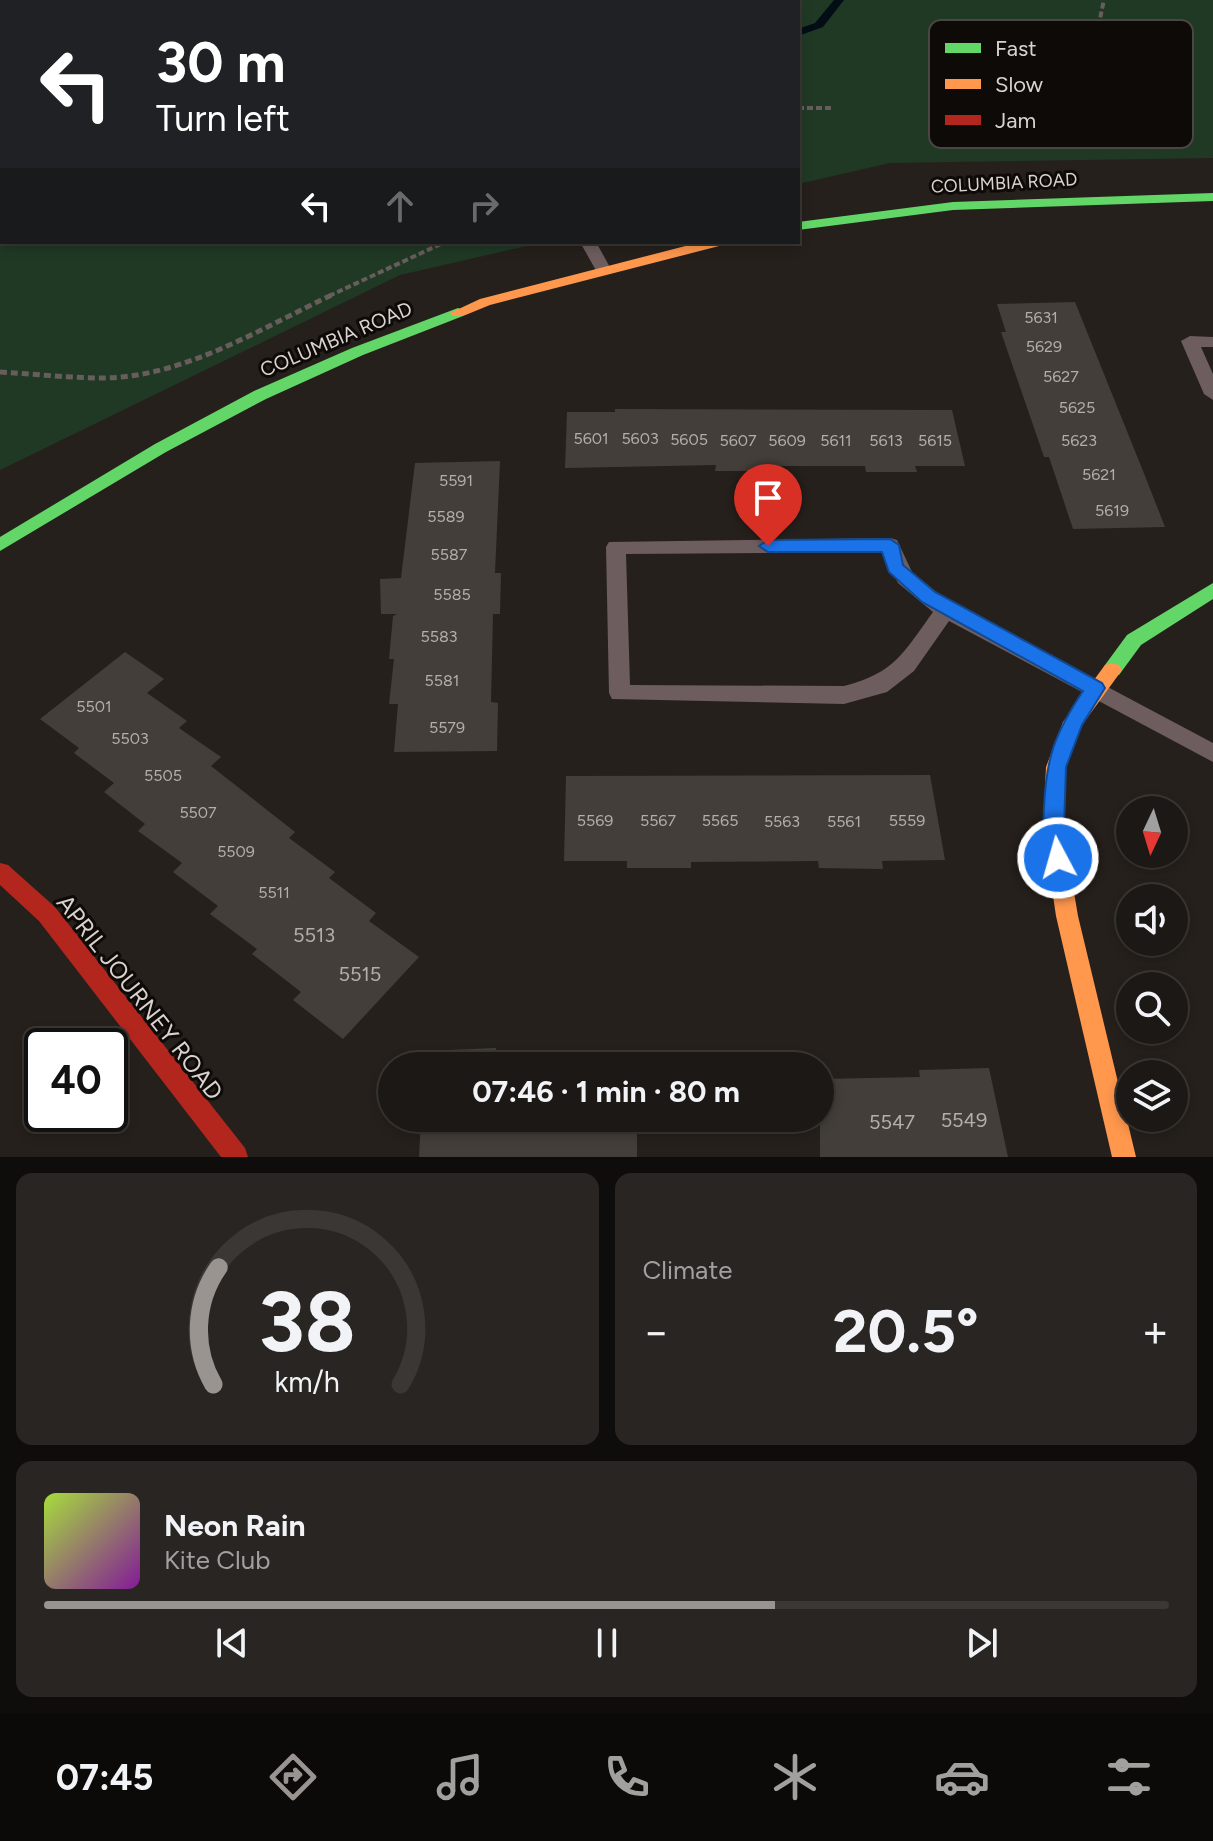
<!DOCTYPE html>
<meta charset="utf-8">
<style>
:root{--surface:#1c1815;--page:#292522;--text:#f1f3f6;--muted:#a0a0a0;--line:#3a3734;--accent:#9a9490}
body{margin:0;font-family:Figtree,sans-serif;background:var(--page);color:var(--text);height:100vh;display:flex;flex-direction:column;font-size:30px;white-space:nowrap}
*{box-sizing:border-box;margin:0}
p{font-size:26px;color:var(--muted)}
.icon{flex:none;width:44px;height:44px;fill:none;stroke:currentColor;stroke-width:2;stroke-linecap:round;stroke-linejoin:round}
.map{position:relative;height:1157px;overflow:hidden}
.details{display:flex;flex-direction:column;gap:16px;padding:16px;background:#0f0d0c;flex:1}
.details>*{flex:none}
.guide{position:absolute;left:0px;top:0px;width:800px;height:244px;box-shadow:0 4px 12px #0003,0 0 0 2px var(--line);background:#202124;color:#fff;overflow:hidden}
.needle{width:52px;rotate:184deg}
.buttons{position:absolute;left:1116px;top:796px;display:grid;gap:16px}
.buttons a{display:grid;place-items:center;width:72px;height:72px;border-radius:50%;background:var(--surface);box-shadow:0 4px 12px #0003,0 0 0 2px var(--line);font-size:40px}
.speed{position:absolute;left:24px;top:1028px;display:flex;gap:16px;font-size:40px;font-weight:700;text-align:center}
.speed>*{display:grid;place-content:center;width:104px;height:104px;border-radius:50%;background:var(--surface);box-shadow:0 4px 12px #0003,0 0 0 2px var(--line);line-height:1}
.speed .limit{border:4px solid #111;border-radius:12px;background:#fff;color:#111}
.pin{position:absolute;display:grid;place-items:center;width:68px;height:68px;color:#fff;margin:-82px -34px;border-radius:50% 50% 50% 0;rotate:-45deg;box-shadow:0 0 8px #0007}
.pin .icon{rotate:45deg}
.me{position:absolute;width:88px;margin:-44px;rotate:354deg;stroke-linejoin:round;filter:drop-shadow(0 0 6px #0008)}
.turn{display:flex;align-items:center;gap:28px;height:168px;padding:0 24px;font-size:36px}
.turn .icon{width:104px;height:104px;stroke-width:2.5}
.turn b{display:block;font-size:56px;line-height:68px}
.lanes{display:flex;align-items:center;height:76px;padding:0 24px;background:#0003;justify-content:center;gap:40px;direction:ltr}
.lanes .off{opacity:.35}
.big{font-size:60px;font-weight:700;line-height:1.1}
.details .tile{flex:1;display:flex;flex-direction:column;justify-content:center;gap:12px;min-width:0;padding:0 28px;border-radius:16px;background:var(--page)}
.details .dial{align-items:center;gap:0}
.dial svg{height:208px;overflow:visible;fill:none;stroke:var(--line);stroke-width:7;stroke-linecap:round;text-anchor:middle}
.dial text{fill:var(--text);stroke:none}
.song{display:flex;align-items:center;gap:24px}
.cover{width:96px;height:96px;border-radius:12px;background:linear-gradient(135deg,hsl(80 70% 55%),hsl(290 70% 35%))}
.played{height:8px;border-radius:4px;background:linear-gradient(90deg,var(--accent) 65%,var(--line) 65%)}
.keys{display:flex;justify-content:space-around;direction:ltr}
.heat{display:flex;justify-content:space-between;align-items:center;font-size:44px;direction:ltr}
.details .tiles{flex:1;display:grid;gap:16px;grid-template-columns:1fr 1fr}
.tile:last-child{grid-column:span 2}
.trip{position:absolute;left:378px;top:1052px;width:456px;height:80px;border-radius:40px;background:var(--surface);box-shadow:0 4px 12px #0003,0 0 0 2px var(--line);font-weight:700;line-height:80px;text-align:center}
.tab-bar{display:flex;height:128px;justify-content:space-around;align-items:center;background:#0b0a08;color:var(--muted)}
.tab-bar .icon{width:56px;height:56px}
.tab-bar .selected{color:var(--accent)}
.tab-bar b{font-size:36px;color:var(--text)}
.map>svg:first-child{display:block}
.green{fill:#203925}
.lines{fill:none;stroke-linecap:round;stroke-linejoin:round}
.stream{fill:#030d16;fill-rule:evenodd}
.building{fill:#433e3a}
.path-far1{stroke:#675d5d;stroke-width:4;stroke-dasharray:6 3;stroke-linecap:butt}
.path{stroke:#675d5d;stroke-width:5;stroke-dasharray:7 4;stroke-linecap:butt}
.lane{fill:#6d5d5e;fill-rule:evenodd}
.fast{fill:#63d668;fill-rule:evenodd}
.slow{fill:#ff974d;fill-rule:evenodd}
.jam{fill:#b3261e;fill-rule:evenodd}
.route{fill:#1a73e8;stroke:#114b97;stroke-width:2}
.labels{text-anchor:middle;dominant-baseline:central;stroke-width:6;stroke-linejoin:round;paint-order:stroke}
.number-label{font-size:16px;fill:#b4ada9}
.far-street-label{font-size:18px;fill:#d9d2ce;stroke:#0e0a07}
.street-label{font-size:20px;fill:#d9d2ce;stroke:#0e0a07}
.near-number-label{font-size:20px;fill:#b4ada9}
.near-street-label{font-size:24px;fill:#d9d2ce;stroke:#0e0a07}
.key{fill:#0e0a07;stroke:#4b4643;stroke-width:2}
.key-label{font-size:22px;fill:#d9d2ce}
</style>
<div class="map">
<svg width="1213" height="1157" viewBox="0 0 1213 1157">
<rect width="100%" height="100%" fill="#26201c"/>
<polygon class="green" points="0,0 1213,0 1213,158 890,163 798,184 798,2 2,2 2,242 544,242 400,275 0,470"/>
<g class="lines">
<polygon class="stream" points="834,0 844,0 823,27 798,36 798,29 815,23"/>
</g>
<g class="building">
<polygon points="1075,302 1145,476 1165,527 1073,529 1049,457 1044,457 1001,332 1006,332 997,304"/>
<polygon points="615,409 952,410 965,466 915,466 917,472 866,472 865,466 765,466 766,471 715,471 716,465 565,468 567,412 615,412"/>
<polygon points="500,461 495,573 501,573 500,614 493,614 491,702 498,703 497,751 394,752 398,704 389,704 394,659 389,659 393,616 397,614 381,614 380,579 401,578 415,463"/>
<polygon points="125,652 164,679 147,693 187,721 179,728 221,757 211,766 295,832 289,838 335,872 329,878 376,913 369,921 419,957 343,1039 293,1000 301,992 252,954 257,949 210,914 218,906 173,872 182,863 138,831 145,824 104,792 114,783 74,753 79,748 40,719"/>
<polygon points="930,775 945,860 882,861 883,869 819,868 818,861 691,862 691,868 627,868 627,861 564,861 566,776"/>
<polygon points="496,1048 495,1061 566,1058 566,1066 424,1066 425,1051"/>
<polygon points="989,1068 1008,1157 820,1157 820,1079 920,1077 919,1070"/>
<polygon points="421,1118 637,1118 637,1157 419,1157"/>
</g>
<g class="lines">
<g class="path-far1">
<polyline points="685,0 690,2"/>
<polyline points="724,2 729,0"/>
<polyline points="1087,79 1104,0"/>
<polyline points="798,108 834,108"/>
<polyline points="329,296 445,242"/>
</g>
<path class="path" d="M0 372C34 374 70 378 104 378 185 377 263 327 334 294"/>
<g class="lane">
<polygon points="468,0 480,0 481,2 469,2"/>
<polygon points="519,0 531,0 532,2 520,2"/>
<polygon points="580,242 596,242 612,271 610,274 598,274"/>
<polygon points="1190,336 1213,337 1213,347 1201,347 1213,374 1213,400 1204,394 1181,341"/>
<path d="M890 538 897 540 912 572 950 603 1213 743V762L949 621 914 671 887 692 844 704 612 699 609 693 606 547 609 542ZM882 552 898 583 933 612C904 652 895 673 844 686L630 685 626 554Z"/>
</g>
<g class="fast">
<polygon points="1213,193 1213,201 953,210 798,230 798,222 953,202"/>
<polygon points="458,308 463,310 463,316 363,355 266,399 166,452 0,551 0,537 155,444 254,391 352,348"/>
<polygon points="1213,583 1213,599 1141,645 1119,675 1105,675 1102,670 1105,665 1127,635"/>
</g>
<g class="slow">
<polygon points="701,242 725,242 723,245 490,305 463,316 453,316 450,313 480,299"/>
<polygon points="1112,663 1119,665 1122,670 1082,725 1066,767 1063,828 1078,916 1136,1157 1112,1157 1056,916 1043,828 1046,767 1063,722 1105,665"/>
</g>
<polygon class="jam" points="0,863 8,865 55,907 245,1148 248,1157 221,1157 39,921 0,885"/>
</g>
<path class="route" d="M890 539 899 545 903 565 935 592 1102 683 1105 688 1082 725 1066 767 1064 828 1069 858 1066 864 1058 867 1050 864C1042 847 1043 827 1044 808 1046 758 1055 733 1083 691L922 602 889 572 882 552H768L759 546 768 540Z"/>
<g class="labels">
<g class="number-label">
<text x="1041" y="317">5631</text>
<text x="1044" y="346">5629</text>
<text x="1061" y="376">5627</text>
<text x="1077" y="407">5625</text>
<text x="591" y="438">5601</text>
<text x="640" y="438">5603</text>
<text x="689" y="439">5605</text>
<text x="738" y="440">5607</text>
<text x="787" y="440">5609</text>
<text x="836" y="440">5611</text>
<text x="886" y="440">5613</text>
<text x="935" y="440">5615</text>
<text x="1079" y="440">5623</text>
<text x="1099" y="474">5621</text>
<text x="456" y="480">5591</text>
<text x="1112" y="510">5619</text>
<text x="446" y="516">5589</text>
<text x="449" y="554">5587</text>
<text x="452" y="594">5585</text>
<text x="439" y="636">5583</text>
<text x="442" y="680">5581</text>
<text x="94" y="706">5501</text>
<text x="447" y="727">5579</text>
<text x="130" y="738">5503</text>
<text x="163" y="775">5505</text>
<text x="198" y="812">5507</text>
<text x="595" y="820">5569</text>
<text x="658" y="820">5567</text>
<text x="720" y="820">5565</text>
<text x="907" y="820">5559</text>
<text x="782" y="821">5563</text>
<text x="844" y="821">5561</text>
<text x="236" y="851">5509</text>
<text x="274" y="892">5511</text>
</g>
<g class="far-street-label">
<text transform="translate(1004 183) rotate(-3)">COLUMBIA ROAD</text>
</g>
<g class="street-label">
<text transform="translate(336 339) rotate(-23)">COLUMBIA ROAD</text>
</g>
<g class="near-number-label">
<text x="314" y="935">5513</text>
<text x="360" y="974">5515</text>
<text x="964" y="1120">5549</text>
<text x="892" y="1122">5547</text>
</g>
<g class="near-street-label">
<text transform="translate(140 997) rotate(52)">APRIL JOURNEY ROAD</text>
</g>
</g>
<rect x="929" y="20" width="264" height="128" rx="12" class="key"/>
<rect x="945" y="43" width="36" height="10" fill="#63d668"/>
<rect x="945" y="79" width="36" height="10" fill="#ff974d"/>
<rect x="945" y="115" width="36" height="10" fill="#b3261e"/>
<g class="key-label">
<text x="995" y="56">Fast</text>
<text x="995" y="92">Slow</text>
<text x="995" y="128">Jam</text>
</g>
</svg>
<div class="buttons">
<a><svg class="needle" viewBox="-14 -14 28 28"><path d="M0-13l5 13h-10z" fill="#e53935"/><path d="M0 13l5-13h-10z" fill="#a0a0a0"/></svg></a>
<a><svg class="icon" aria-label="sound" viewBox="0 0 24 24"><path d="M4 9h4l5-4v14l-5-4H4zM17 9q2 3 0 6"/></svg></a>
<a><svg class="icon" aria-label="search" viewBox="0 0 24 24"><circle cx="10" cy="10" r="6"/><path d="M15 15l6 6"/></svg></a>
<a><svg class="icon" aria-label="layers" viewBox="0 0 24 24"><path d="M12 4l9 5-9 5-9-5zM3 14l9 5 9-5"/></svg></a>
</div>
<div class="speed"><div class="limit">40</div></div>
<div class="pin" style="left:768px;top:546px;background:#d93025"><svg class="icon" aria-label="arrive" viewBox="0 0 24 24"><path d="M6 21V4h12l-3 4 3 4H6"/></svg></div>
<svg class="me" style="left:1058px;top:858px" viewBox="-20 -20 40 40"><circle r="17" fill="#1a73e8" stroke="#fff" stroke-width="3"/><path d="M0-11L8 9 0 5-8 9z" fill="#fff"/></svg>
<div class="trip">07:46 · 1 min · 80 m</div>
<div class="guide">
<div class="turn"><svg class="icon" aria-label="left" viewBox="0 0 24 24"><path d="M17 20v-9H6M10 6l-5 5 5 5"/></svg><div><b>30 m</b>Turn left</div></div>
<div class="lanes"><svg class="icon" aria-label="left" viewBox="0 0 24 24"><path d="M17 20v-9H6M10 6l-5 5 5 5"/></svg><svg class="icon off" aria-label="ahead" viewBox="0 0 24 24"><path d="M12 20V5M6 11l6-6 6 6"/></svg><svg class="icon off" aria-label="right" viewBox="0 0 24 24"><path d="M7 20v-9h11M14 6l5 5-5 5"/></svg></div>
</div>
</div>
<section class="details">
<div class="tiles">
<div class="tile dial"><svg viewBox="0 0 100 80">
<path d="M14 69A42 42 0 1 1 86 69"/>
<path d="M14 69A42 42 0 0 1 16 24" stroke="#9a9490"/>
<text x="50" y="56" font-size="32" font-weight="700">38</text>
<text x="50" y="72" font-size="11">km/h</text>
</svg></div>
<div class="tile"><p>Climate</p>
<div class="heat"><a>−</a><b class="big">20.5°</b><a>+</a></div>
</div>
<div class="tile">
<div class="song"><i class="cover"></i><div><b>Neon Rain</b><p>Kite Club</p></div></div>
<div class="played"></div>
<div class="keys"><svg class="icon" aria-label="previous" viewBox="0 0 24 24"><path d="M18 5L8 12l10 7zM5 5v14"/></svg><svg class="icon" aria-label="pause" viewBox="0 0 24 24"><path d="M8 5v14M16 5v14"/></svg><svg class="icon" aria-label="next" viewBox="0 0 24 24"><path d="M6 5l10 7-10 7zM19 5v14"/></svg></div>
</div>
</div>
</section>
<nav class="tab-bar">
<b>07:45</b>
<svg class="icon selected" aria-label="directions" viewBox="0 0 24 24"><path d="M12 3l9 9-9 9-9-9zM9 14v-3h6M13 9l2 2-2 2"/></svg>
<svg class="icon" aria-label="music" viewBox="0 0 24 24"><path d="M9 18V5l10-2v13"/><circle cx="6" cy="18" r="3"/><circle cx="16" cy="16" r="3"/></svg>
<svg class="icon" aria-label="phone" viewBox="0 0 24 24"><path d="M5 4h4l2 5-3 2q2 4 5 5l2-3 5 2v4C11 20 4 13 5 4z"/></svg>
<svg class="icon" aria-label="climate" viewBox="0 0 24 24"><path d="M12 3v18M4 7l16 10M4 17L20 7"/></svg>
<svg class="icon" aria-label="car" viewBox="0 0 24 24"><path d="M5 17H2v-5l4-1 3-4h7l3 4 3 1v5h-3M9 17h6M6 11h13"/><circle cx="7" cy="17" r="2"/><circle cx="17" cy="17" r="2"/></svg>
<svg class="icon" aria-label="filters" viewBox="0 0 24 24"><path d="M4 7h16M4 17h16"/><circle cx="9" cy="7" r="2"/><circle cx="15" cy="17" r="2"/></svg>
</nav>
